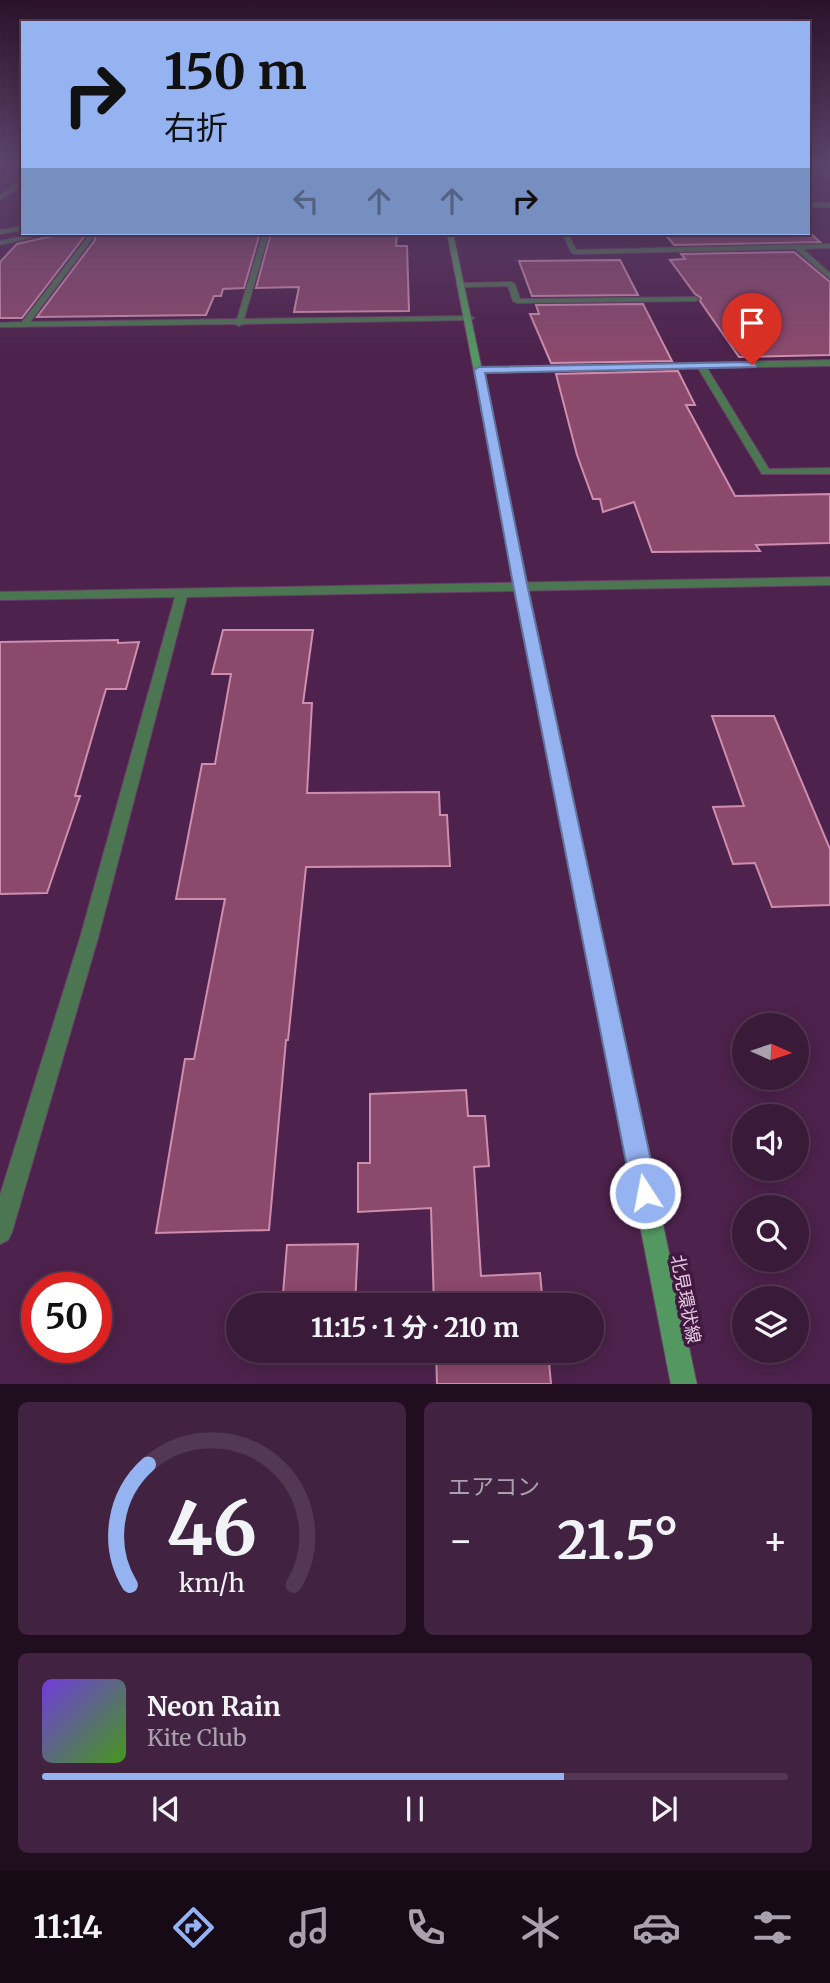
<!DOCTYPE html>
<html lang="ja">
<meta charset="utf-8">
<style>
:root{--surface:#3a1a39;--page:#412341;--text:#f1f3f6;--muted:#aba1ae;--line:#543853;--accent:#95b2f1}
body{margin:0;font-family:Merriweather,"Noto Sans JP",serif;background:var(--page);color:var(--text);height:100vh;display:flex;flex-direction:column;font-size:26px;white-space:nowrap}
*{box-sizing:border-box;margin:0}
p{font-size:23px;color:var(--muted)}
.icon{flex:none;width:38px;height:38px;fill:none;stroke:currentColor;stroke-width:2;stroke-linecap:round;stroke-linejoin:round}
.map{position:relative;height:1384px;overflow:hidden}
.sheet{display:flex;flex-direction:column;gap:18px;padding:18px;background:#200e1f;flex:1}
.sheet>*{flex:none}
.hud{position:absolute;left:21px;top:21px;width:789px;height:214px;border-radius:0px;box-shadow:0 4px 18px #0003,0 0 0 2px var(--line);background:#95b2f1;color:#111;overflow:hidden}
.needle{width:46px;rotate:93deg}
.controls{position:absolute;left:732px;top:1013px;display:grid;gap:14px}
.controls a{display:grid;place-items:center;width:77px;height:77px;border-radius:50%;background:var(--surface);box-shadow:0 4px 18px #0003,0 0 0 2px var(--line);font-size:35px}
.speed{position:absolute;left:21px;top:1272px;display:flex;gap:14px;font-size:35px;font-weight:700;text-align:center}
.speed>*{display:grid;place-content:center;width:91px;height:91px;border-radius:50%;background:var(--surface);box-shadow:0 4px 18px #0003,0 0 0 2px var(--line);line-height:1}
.speed .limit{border:10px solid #d22;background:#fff;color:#111}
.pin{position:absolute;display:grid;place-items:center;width:60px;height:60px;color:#fff;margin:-72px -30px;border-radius:50% 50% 50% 0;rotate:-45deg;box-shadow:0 0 7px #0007}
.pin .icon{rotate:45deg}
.me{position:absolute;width:77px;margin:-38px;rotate:349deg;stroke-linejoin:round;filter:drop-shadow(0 0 5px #0008)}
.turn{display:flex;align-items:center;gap:24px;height:147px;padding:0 28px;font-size:32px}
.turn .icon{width:91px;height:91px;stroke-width:2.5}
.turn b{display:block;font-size:49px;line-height:60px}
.lanes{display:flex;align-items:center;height:66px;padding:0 28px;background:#0003;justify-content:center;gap:35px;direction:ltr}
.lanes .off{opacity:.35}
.big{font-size:52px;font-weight:700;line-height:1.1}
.sheet .tile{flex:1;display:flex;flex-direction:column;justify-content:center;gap:10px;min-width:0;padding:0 24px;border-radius:10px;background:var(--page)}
.sheet .dial{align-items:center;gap:0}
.dial svg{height:182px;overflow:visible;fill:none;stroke:var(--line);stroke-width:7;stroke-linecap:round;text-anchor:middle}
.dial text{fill:var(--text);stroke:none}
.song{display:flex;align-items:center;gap:21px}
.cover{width:84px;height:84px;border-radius:10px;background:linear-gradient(135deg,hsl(260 70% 55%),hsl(100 70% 35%))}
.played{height:7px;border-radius:4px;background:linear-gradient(90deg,var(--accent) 70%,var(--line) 70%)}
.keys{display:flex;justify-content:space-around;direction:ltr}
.heat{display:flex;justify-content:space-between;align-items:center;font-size:38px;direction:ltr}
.sheet .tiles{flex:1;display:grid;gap:18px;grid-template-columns:1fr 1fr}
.tile:last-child{grid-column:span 2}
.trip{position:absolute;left:226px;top:1293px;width:378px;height:70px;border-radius:35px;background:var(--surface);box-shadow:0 4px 18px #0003,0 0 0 2px var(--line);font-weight:700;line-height:70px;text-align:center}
.tab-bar{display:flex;height:112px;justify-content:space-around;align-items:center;background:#170a17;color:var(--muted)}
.tab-bar .icon{width:49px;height:49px}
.tab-bar .current{color:var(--accent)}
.tab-bar b{font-size:32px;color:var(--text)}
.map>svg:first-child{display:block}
.building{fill:#8b496c;stroke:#cf8eae;stroke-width:2}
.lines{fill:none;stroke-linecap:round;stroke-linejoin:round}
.minor-casing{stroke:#684067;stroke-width:2}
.tertiary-casing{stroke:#684067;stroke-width:2}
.secondary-casing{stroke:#684067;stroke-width:2}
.minor{fill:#4c7552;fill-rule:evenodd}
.tertiary{fill:#4c7552;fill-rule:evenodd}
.secondary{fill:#549861;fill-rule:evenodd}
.route{fill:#95b2f1;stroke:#61749d;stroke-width:2}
.labels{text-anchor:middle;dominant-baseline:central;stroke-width:7;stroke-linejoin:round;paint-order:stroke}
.street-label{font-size:18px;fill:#e4c9e2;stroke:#421841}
</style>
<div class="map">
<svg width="830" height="1385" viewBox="0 0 830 1385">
<rect width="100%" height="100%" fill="#4d224c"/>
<g class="building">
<polygon points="54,233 84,233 84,237 22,318 0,318 0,262 17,244 52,236"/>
<polygon points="96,233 260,233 244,288 223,289 221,296 214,296 206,315 37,317 95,240"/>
<polygon points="271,233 397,233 396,246 407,246 409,311 294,312 299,287 256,288"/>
<polygon points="664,233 810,233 820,242 674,245"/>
<polygon points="794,252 830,282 830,355 739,357 700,301 701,298 695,294 670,260 685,259 681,254"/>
<polygon points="620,260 638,295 532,296 519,261"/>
<polygon points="643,304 672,361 551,363 530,314 539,314 536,305"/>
<polygon points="678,371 695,405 686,405 735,496 830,494 830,543 756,545 760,551 652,552 634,502 603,512 600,499 593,499 577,455 556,374"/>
<polygon points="223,630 313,630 303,703 312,703 307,793 439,792 440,815 447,815 450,866 306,867 288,1040 286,1040 269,1230 156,1233 185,1059 194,1059 225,899 176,899 202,764 215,764 231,674 212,674"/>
<polygon points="118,640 118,643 139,642 126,689 106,689 75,796 80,796 47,893 0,894 0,642"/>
<polygon points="712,716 774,716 830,849 830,905 772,907 755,863 733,864 713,807 744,806"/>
<polygon points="466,1090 468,1116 485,1116 489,1166 474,1167 481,1276 540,1273 543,1306 434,1306 431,1208 358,1212 358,1163 370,1163 370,1094"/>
<polygon points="358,1244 355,1306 282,1306 287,1245"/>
<polygon points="436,1351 548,1351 551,1384 437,1384"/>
</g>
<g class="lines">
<defs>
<g id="minor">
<polygon points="23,179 23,184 0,200 0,195"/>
<rect x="808" y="203" width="22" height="4"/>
<polygon points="87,233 93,233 93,238 30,322 237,319 263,233 269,233 244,319 470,316 474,318 470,320 243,324 239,326 235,324 0,327 0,323 22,322 87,238"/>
<polygon points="562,233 568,233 576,250 830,244 830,248 803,249 830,273 830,279 795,249 574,254 571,252"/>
<polygon points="511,282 515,284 520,299 695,297 699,299 695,301 517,303 513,301 508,286 463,287 459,285 463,283"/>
<polygon points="830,360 830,366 707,368 769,469 830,468 830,474 762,474 698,368 479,373 475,370 479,367"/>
<polygon points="830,577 830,585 187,597 98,938 12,1232 8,1240 0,1244 0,1195 80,938 175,597 0,600 0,592"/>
</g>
<g id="tertiary">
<polygon points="23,226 23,230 0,234 0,230"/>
<polygon points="40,233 51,233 0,245 0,241"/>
</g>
<polygon id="secondary" points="447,233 453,233 697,1385 671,1385"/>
</defs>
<use href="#minor" class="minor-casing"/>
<use href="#tertiary" class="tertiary-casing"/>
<use href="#secondary" class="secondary-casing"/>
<use href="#minor" class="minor"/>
<use href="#tertiary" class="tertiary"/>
<use href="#secondary" class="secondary"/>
</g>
<linearGradient id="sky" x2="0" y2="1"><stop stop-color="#2a132a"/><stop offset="0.46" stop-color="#5c446c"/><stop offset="1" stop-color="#5c446c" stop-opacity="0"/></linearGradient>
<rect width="830" height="356" fill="url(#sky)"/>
<polygon class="route" points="752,362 757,365 756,367 485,373 527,584 658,1193 654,1202 645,1206 636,1202 632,1193 513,584 474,370 479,367"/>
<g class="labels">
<g class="street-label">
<text transform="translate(686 1299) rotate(79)">北見環状線</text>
</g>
</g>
</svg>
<div class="controls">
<a><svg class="needle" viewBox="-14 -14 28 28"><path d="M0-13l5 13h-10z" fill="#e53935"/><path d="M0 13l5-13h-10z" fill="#aba1ae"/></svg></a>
<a><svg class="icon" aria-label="sound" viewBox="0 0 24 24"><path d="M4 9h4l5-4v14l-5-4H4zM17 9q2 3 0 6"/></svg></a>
<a><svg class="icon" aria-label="search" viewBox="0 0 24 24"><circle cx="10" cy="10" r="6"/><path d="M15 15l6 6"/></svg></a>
<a><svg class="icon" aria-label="layers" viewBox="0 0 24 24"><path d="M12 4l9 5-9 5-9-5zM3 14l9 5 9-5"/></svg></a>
</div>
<div class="speed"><div class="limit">50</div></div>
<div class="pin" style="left:752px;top:365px;background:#d93025"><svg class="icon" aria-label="arrive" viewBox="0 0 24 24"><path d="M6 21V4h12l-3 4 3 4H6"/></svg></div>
<svg class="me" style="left:645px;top:1193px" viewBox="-20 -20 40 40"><circle r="17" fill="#95b2f1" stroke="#fff" stroke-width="3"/><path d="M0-11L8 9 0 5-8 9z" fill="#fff"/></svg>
<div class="trip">11:15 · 1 分 · 210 m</div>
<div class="hud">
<div class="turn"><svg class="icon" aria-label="right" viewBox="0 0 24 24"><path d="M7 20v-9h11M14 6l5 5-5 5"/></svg><div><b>150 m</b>右折</div></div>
<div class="lanes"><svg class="icon off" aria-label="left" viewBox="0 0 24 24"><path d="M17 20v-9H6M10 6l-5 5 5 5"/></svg><svg class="icon off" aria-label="ahead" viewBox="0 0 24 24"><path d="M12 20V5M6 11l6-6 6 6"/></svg><svg class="icon off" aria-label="ahead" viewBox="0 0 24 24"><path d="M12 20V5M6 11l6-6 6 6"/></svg><svg class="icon" aria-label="right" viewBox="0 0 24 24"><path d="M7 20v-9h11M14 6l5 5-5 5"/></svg></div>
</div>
</div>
<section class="sheet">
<div class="tiles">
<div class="tile dial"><svg viewBox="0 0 100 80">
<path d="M14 69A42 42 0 1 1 86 69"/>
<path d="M14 69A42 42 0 0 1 22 16" stroke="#95b2f1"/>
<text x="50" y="56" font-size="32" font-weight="700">46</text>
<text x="50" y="72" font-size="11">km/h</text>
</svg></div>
<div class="tile"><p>エアコン</p>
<div class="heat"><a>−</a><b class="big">21.5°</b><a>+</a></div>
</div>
<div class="tile">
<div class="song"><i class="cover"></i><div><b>Neon Rain</b><p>Kite Club</p></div></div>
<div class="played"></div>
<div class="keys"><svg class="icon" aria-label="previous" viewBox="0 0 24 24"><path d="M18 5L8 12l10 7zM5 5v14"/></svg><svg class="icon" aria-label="pause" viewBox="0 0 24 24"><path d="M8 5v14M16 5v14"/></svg><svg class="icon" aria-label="next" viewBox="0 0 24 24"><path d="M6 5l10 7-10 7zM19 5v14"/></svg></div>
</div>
</div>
</section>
<nav class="tab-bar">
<b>11:14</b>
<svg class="icon current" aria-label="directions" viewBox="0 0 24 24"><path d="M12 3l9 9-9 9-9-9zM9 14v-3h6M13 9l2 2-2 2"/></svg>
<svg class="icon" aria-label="music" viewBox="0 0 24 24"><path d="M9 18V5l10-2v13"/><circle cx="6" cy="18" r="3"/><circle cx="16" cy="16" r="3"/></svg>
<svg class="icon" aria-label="phone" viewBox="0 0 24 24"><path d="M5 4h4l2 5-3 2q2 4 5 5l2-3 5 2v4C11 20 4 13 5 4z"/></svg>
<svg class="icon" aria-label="climate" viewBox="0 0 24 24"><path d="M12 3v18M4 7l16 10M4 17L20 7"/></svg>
<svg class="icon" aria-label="car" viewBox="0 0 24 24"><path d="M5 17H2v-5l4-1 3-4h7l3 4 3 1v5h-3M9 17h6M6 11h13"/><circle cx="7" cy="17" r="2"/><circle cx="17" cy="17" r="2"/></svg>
<svg class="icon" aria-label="filters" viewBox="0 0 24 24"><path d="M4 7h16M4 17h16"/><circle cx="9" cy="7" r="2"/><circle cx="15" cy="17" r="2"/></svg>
</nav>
